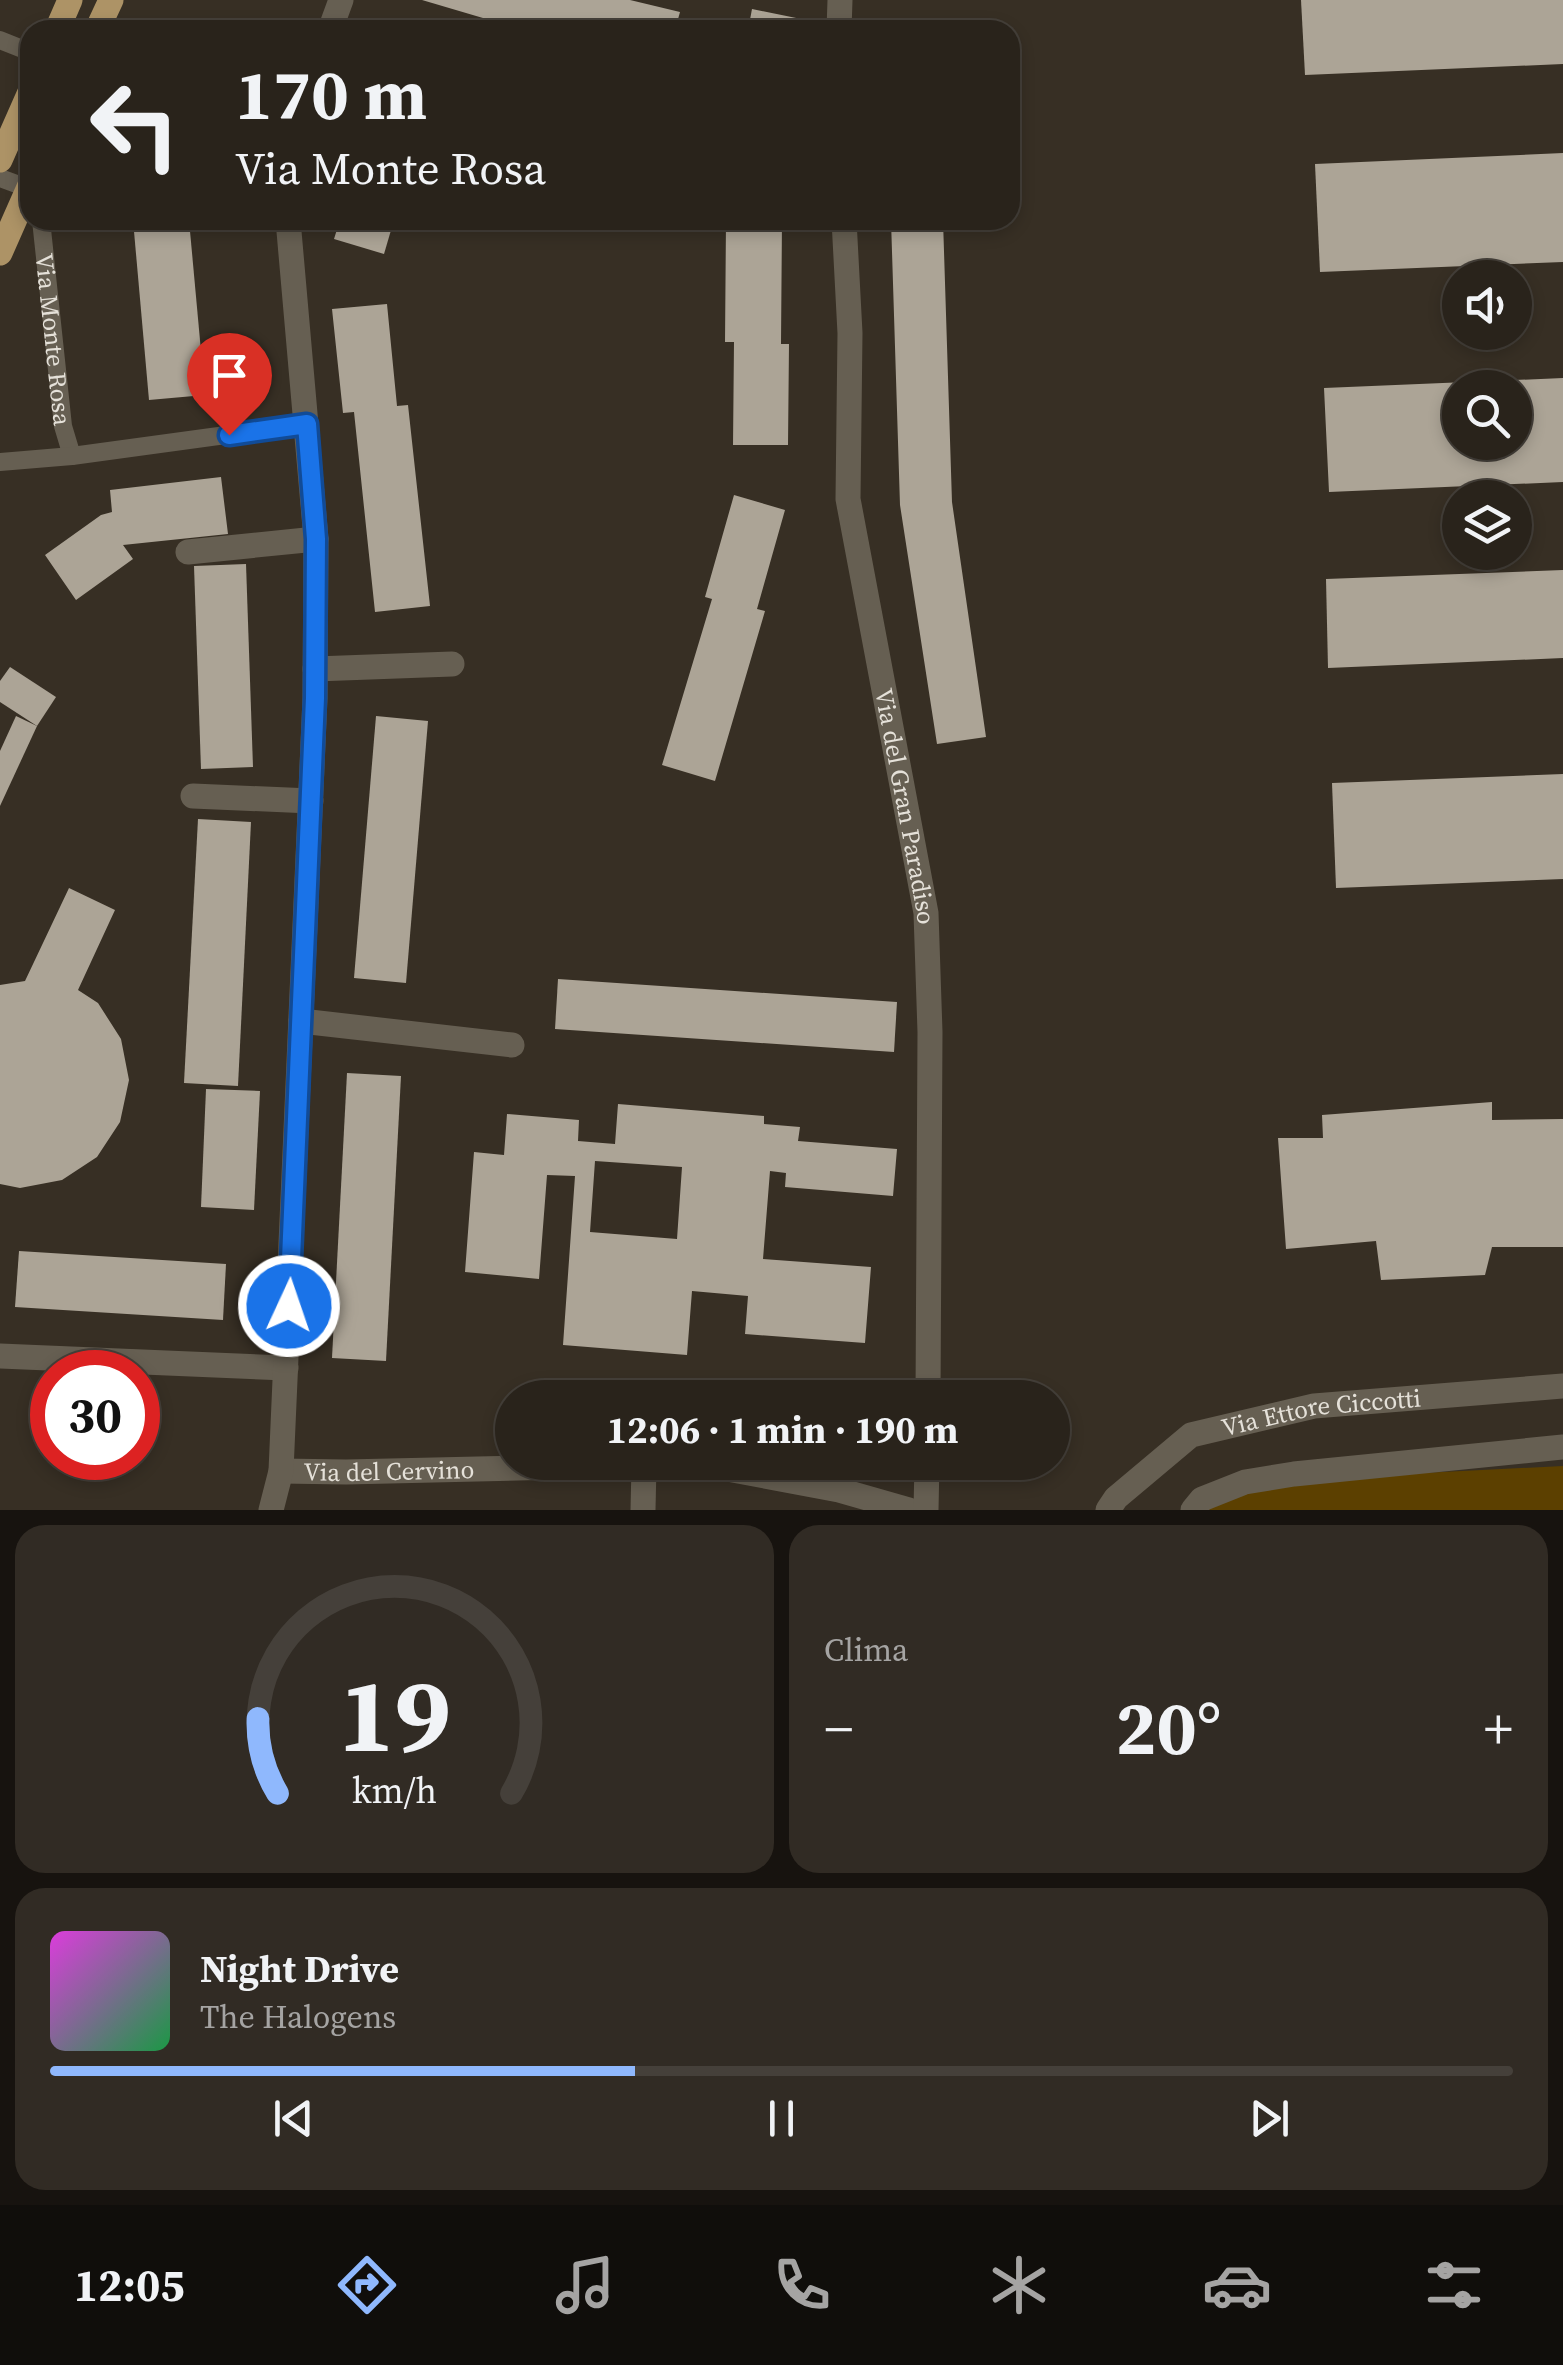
<!DOCTYPE html>
<html lang="it">
<meta charset="utf-8">
<style>
:root{--surface:#29231b;--page:#312b24;--text:#f1f3f6;--muted:#a5a4a3;--line:#45403a;--accent:#8fb8fd}
body{margin:0;font-family:"Source Serif 4",serif;background:var(--page);color:var(--text);height:100vh;display:flex;flex-direction:column;font-size:38px;white-space:nowrap}
*{box-sizing:border-box;margin:0}
p{font-size:32px;color:var(--muted)}
.icon{flex:none;width:55px;height:55px;fill:none;stroke:currentColor;stroke-width:2;stroke-linecap:round;stroke-linejoin:round}
.map{position:relative;height:1510px;overflow:hidden}
.drawer{display:flex;flex-direction:column;gap:15px;padding:15px;background:#17130f;flex:1}
.drawer>*{flex:none}
.hud{position:absolute;left:20px;top:20px;width:1000px;height:210px;border-radius:30px;box-shadow:0 5px 15px #0003,0 0 0 2px var(--line);background:#29231b;color:var(--text);overflow:hidden}
.buttons{position:absolute;left:1442px;top:260px;display:grid;gap:20px}
.buttons a{display:grid;place-items:center;width:90px;height:90px;border-radius:50%;background:var(--surface);box-shadow:0 5px 15px #0003,0 0 0 2px var(--line);font-size:50px}
.speed{position:absolute;left:30px;top:1350px;display:flex;gap:20px;font-size:50px;font-weight:700;text-align:center}
.speed>*{display:grid;place-content:center;width:130px;height:130px;border-radius:50%;background:var(--surface);box-shadow:0 5px 15px #0003,0 0 0 2px var(--line);line-height:1}
.speed .limit{border:15px solid #d22;background:#fff;color:#111}
.pin{position:absolute;display:grid;place-items:center;width:85px;height:85px;color:#fff;margin:-102px -42px;border-radius:50% 50% 50% 0;rotate:-45deg;box-shadow:0 0 10px #0007}
.pin .icon{rotate:45deg}
.me{position:absolute;width:110px;margin:-55px;rotate:3deg;stroke-linejoin:round;filter:drop-shadow(0 0 8px #0008)}
.turn{display:flex;align-items:center;gap:35px;height:210px;padding:0 50px;font-size:45px}
.turn .icon{width:130px;height:130px;stroke-width:2.5}
.turn b{display:block;font-size:70px;line-height:85px}
.big{font-size:75px;font-weight:700;line-height:1.1}
.drawer .card{flex:1;display:flex;flex-direction:column;justify-content:center;gap:15px;min-width:0;padding:0 35px;border-radius:30px;background:var(--page)}
.drawer .dial{align-items:center;gap:0}
.dial svg{height:260px;overflow:visible;fill:none;stroke:var(--line);stroke-width:7;stroke-linecap:round;text-anchor:middle}
.dial text{fill:var(--text);stroke:none}
.song{display:flex;align-items:center;gap:30px}
.cover{width:120px;height:120px;border-radius:15px;background:linear-gradient(135deg,hsl(300 70% 55%),hsl(140 70% 35%))}
.played{height:10px;border-radius:5px;background:linear-gradient(90deg,var(--accent) 40%,var(--line) 40%)}
.keys{display:flex;justify-content:space-around;direction:ltr}
.heat{display:flex;justify-content:space-between;align-items:center;font-size:55px;direction:ltr}
.drawer .tiles{flex:1;display:grid;gap:15px;grid-template-columns:1fr 1fr}
.card:last-child{grid-column:span 2}
.trip{position:absolute;left:495px;top:1380px;width:575px;height:100px;border-radius:50px;background:var(--surface);box-shadow:0 5px 15px #0003,0 0 0 2px var(--line);font-weight:700;line-height:100px;text-align:center}
.dock{display:flex;height:160px;justify-content:space-around;align-items:center;background:#100e0b;color:var(--muted)}
.dock .icon{width:70px;height:70px}
.dock .active{color:var(--accent)}
.dock b{font-size:45px;color:var(--text)}
.map>svg:first-child{display:block}
.green{fill:#5c4000}
.building{fill:#aca496;fill-rule:evenodd}
.lines{fill:none;stroke-linecap:round;stroke-linejoin:round}
.lane{stroke:#665f52;stroke-width:18}
.street{stroke:#665f52;stroke-width:25}
.secondary{stroke:#665f52;stroke-width:25}
.primary{stroke:#ad9366;stroke-width:25}
.route-casing{stroke:#114b97;stroke-width:25}
.route{stroke:#1a73e8;stroke-width:18}
.labels{text-anchor:middle;dominant-baseline:central;stroke-width:10;stroke-linejoin:round;paint-order:stroke}
.street-label{font-size:25px;fill:#e5e1d9;stroke:#372f24}
</style>
<div class="map">
<svg width="1563" height="1510" viewBox="0 0 1563 1510">
<rect width="100%" height="100%" fill="#372f24"/>
<polygon class="green" points="1563,1466 1563,1510 1208,1510 1245,1482"/>
<g class="building">
<polygon points="422,0 630,0 680,12 675,30 524,30"/>
<polygon points="1301,0 1563,0 1563,64 1305,75"/>
<polygon points="752,9 806,20 804,30 748,30"/>
<polygon points="936,21 937,30 886,30 886,23"/>
<polygon points="1563,153 1563,262 1320,272 1315,164"/>
<polygon points="133,220 189,220 205,395 149,400"/>
<polygon points="340,220 394,220 384,254 334,239"/>
<polygon points="726,220 782,220 781,344 789,344 788,445 733,445 734,342 725,342"/>
<polygon points="891,220 943,220 952,502 986,737 937,744 900,505"/>
<polygon points="387,304 397,406 408,405 430,606 375,612 354,412 343,413 332,309"/>
<path d="M1563 378V482L1329 492 1324 388ZM1460 388H1515V442H1460Z"/>
<polygon points="221,477 228,534 123,545 133,559 76,600 45,555 101,515 112,512 110,490"/>
<polygon points="734,495 785,510 757,609 765,611 715,781 662,765 712,599 705,597"/>
<polygon points="246,564 253,767 201,769 194,566"/>
<polygon points="1563,570 1563,658 1328,668 1326,579"/>
<polygon points="10,667 56,697 37,726 0,702 0,681"/>
<polygon points="16,716 37,726 0,806 0,751"/>
<polygon points="376,716 428,721 406,983 354,978"/>
<polygon points="1563,774 1563,879 1336,888 1332,783"/>
<polygon points="198,819 251,822 238,1086 184,1083"/>
<polygon points="69,888 115,910 78,990 98,1003 121,1039 129,1080 120,1122 97,1157 62,1180 20,1188 0,1184 0,985 25,981"/>
<polygon points="558,979 897,1002 894,1052 555,1029"/>
<polygon points="347,1073 401,1076 386,1361 332,1358"/>
<polygon points="206,1089 260,1091 254,1210 201,1207"/>
<polygon points="1492,1102 1492,1120 1563,1119 1563,1247 1492,1247 1485,1275 1381,1280 1376,1241 1286,1249 1278,1138 1323,1138 1322,1115"/>
<path d="M618 1104 764 1116V1124L800 1127 798 1141 897 1149 893 1196 785 1187 786 1173 770 1171 763 1259 871 1267 865 1343 745 1334 748 1296 692 1291 687 1355 563 1345 575 1176 547 1175 539 1279 465 1272 474 1152 504 1155 507 1114 579 1120 578 1141 615 1144ZM595 1161 682 1167 677 1239 590 1232Z"/>
<polygon points="19,1251 226,1264 223,1320 15,1307"/>
</g>
<g class="lines">
<g class="lane">
<polyline points="0,40 30,52"/>
<polyline points="0,178 30,189"/>
<path id="s1" d="M41 220 63 426 72 456"/>
<polyline points="0,462 72,456 307,424"/>
</g>
<g class="street">
<polyline points="330,30 341,0"/>
<polyline points="839,30 840,0"/>
<path id="s2" d="M844 220 850 333 848 499 926 913 930 1032 928 1398"/>
<polyline points="188,552 316,539"/>
<polyline points="315,669 452,664"/>
<polyline points="193,796 311,801"/>
<polyline points="301,1021 512,1045"/>
<polyline points="0,1356 286,1368"/>
<path id="s3" d="M281 1471 346 1472 644 1465 722 1468 839 1490 909 1510"/>
<polyline points="271,1510 281,1471 315,698 316,539 288,220"/>
<polyline points="643,1510 644,1465"/>
<polyline points="926,1510 927,1462"/>
</g>
<g class="secondary">
<path id="s4" d="M1108 1510 1116 1498 1191 1435 1314 1406 1563 1386"/>
<polyline points="1193,1510 1202,1499 1245,1482 1294,1474 1563,1447"/>
</g>
<g class="primary">
<polyline points="57,30 70,0"/>
<polyline points="97,30 111,0"/>
<polyline points="0,160 30,92"/>
<polyline points="0,253 30,185"/>
</g>
</g>
<g class="lines">
<defs>
<polyline id="route" points="229,435 307,424 316,539 315,698 289,1306"/>
</defs>
<use href="#route" class="route-casing"/>
<use href="#route" class="route"/>
</g>
<g class="labels">
<g class="street-label">
<text stroke="none"><textPath href="#s1" startOffset="120">Via Monte Rosa</textPath></text>
<text stroke="none"><textPath href="#s2" startOffset="592">Via del Gran Paradiso</textPath></text>
<text stroke="none"><textPath href="#s4" startOffset="245">Via Ettore Ciccotti</textPath></text>
<text stroke="none"><textPath href="#s3" startOffset="108">Via del Cervino</textPath></text>
</g>
</g>
</svg>
<div class="buttons">
<a><svg class="icon" aria-label="sound" viewBox="0 0 24 24"><path d="M4 9h4l5-4v14l-5-4H4zM17 9q2 3 0 6"/></svg></a>
<a><svg class="icon" aria-label="search" viewBox="0 0 24 24"><circle cx="10" cy="10" r="6"/><path d="M15 15l6 6"/></svg></a>
<a><svg class="icon" aria-label="layers" viewBox="0 0 24 24"><path d="M12 4l9 5-9 5-9-5zM3 14l9 5 9-5"/></svg></a>
</div>
<div class="speed"><div class="limit">30</div></div>
<div class="pin" style="left:229px;top:435px;background:#d93025"><svg class="icon" aria-label="arrive" viewBox="0 0 24 24"><path d="M6 21V4h12l-3 4 3 4H6"/></svg></div>
<svg class="me" style="left:289px;top:1306px" viewBox="-20 -20 40 40"><circle r="17" fill="#1a73e8" stroke="#fff" stroke-width="3"/><path d="M0-11L8 9 0 5-8 9z" fill="#fff"/></svg>
<div class="trip">12:06 · 1 min · 190 m</div>
<div class="hud">
<div class="turn"><svg class="icon" aria-label="left" viewBox="0 0 24 24"><path d="M17 20v-9H6M10 6l-5 5 5 5"/></svg><div><b>170 m</b>Via Monte Rosa</div></div>
</div>
</div>
<section class="drawer">
<div class="tiles">
<div class="card dial"><svg viewBox="0 0 100 80">
<path d="M14 69A42 42 0 1 1 86 69"/>
<path d="M14 69A42 42 0 0 1 8 46" stroke="#8fb8fd"/>
<text x="50" y="56" font-size="32" font-weight="700">19</text>
<text x="50" y="72" font-size="11">km/h</text>
</svg></div>
<div class="card"><p>Clima</p>
<div class="heat"><a>−</a><b class="big">20°</b><a>+</a></div>
</div>
<div class="card">
<div class="song"><i class="cover"></i><div><b>Night Drive</b><p>The Halogens</p></div></div>
<div class="played"></div>
<div class="keys"><svg class="icon" aria-label="previous" viewBox="0 0 24 24"><path d="M18 5L8 12l10 7zM5 5v14"/></svg><svg class="icon" aria-label="pause" viewBox="0 0 24 24"><path d="M8 5v14M16 5v14"/></svg><svg class="icon" aria-label="next" viewBox="0 0 24 24"><path d="M6 5l10 7-10 7zM19 5v14"/></svg></div>
</div>
</div>
</section>
<nav class="dock">
<b>12:05</b>
<svg class="icon active" aria-label="directions" viewBox="0 0 24 24"><path d="M12 3l9 9-9 9-9-9zM9 14v-3h6M13 9l2 2-2 2"/></svg>
<svg class="icon" aria-label="music" viewBox="0 0 24 24"><path d="M9 18V5l10-2v13"/><circle cx="6" cy="18" r="3"/><circle cx="16" cy="16" r="3"/></svg>
<svg class="icon" aria-label="phone" viewBox="0 0 24 24"><path d="M5 4h4l2 5-3 2q2 4 5 5l2-3 5 2v4C11 20 4 13 5 4z"/></svg>
<svg class="icon" aria-label="climate" viewBox="0 0 24 24"><path d="M12 3v18M4 7l16 10M4 17L20 7"/></svg>
<svg class="icon" aria-label="car" viewBox="0 0 24 24"><path d="M5 17H2v-5l4-1 3-4h7l3 4 3 1v5h-3M9 17h6M6 11h13"/><circle cx="7" cy="17" r="2"/><circle cx="17" cy="17" r="2"/></svg>
<svg class="icon" aria-label="filters" viewBox="0 0 24 24"><path d="M4 7h16M4 17h16"/><circle cx="9" cy="7" r="2"/><circle cx="15" cy="17" r="2"/></svg>
</nav>
